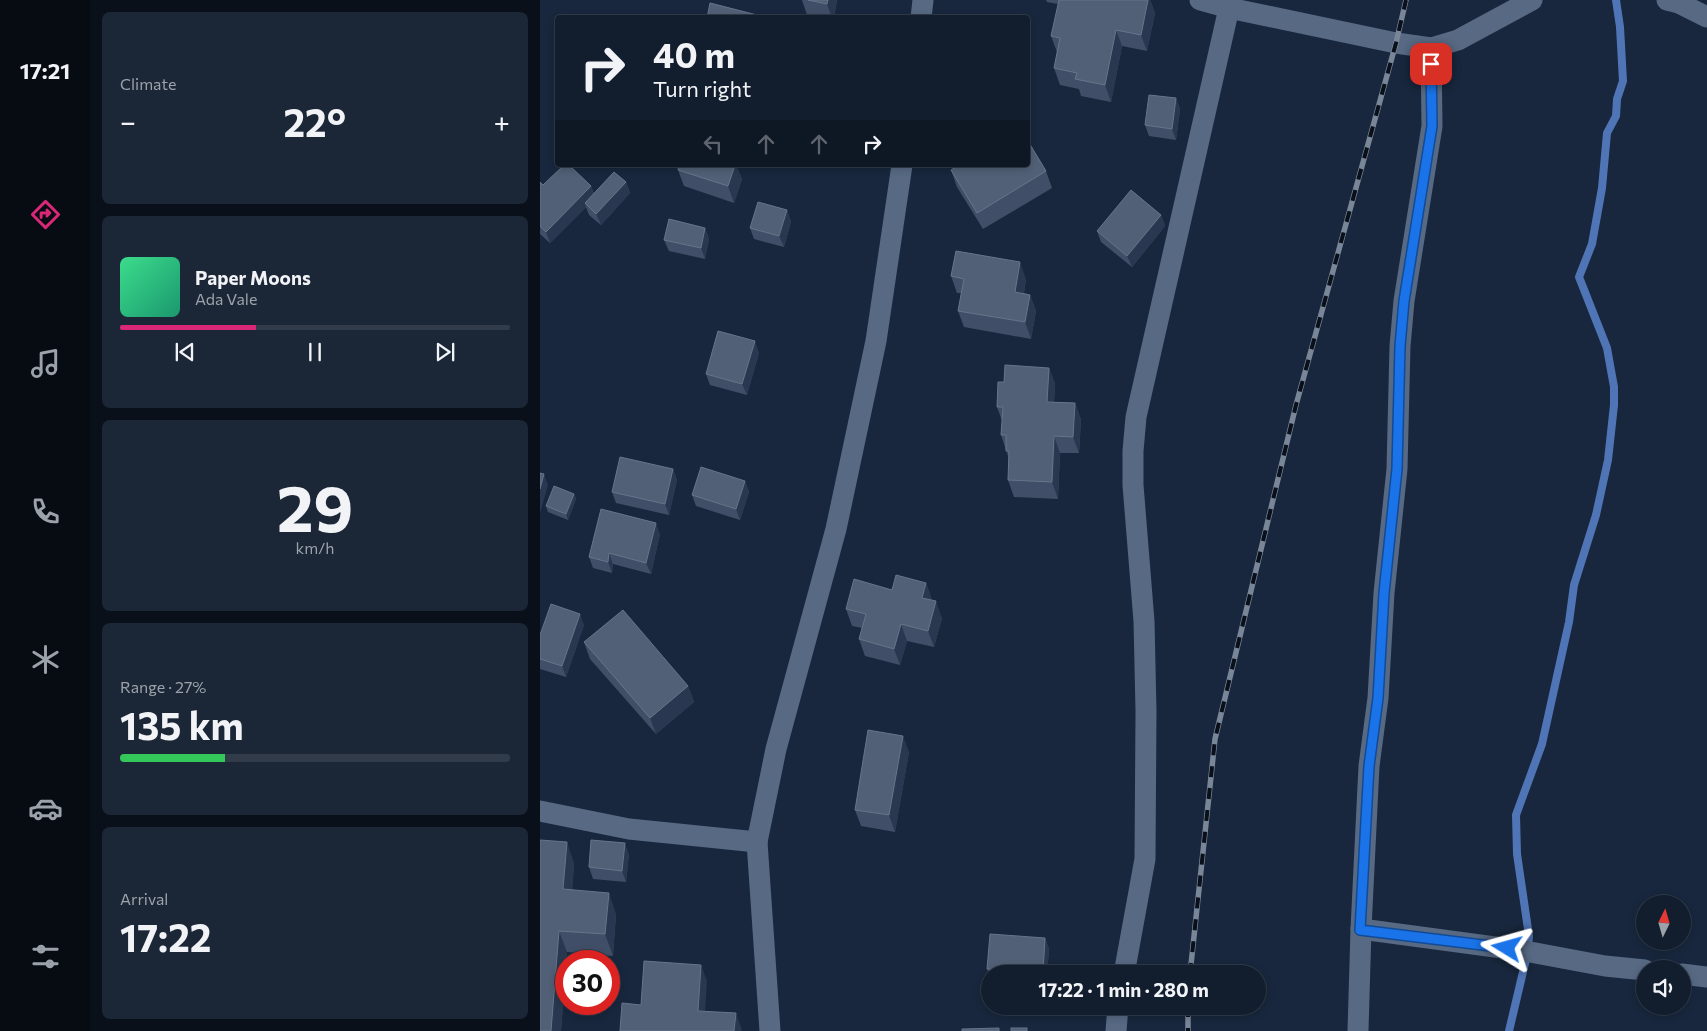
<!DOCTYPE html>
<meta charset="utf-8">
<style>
:root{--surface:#121d2e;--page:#1b2636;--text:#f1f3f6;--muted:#9ca2aa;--line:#313b4a;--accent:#db2777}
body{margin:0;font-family:Commissioner,sans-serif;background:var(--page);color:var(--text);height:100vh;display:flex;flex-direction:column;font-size:19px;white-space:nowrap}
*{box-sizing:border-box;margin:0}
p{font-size:16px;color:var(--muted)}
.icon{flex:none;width:28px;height:28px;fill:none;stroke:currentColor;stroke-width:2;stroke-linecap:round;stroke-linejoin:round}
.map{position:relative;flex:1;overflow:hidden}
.panel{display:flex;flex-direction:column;gap:12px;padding:12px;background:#0a1019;width:450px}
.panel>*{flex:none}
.guide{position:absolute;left:15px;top:15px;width:475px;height:152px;border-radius:5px;box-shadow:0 2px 8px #0003,0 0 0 1px var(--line);background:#121d2e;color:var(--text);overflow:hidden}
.needle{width:32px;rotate:5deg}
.buttons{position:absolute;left:1096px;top:895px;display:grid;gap:10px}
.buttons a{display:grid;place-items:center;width:55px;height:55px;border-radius:50%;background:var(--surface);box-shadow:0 2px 8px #0003,0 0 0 1px var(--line);font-size:25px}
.speed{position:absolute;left:15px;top:950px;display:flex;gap:10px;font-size:25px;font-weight:700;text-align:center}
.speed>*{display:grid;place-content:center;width:65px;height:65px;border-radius:50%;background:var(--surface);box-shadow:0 2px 8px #0003,0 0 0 1px var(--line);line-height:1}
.speed .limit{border:8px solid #d22;background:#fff;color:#111}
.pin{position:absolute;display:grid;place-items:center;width:42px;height:42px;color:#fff;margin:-21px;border-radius:10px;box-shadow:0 2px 8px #0006}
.me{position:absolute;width:55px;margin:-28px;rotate:278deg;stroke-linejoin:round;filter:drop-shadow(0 0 4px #0008)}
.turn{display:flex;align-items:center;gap:18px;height:105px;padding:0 15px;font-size:22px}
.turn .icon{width:65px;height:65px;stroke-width:2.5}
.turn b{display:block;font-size:35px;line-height:42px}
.lanes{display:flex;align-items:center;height:48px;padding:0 15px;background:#0003;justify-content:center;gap:25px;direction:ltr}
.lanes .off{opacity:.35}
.big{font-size:38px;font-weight:700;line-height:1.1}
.panel .tile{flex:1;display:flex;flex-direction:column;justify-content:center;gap:8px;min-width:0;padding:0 18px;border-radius:8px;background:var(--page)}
.panel .dial{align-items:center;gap:0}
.dial b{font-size:65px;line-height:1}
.song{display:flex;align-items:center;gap:15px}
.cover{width:60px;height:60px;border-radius:8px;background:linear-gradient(135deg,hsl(150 70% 55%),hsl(160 70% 35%))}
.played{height:5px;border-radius:2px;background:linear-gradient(90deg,var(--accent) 35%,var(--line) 35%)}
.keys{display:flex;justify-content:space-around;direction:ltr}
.heat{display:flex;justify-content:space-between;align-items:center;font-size:28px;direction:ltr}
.charge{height:8px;border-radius:4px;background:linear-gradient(90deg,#34c759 27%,var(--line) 0)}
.trip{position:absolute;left:441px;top:965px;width:285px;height:50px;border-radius:25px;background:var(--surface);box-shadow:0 2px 8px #0003,0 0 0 1px var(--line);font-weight:700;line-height:50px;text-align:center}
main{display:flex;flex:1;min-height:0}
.dock{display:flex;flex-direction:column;width:90px;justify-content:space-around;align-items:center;background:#070c12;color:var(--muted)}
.dock .icon{width:35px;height:35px}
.dock .selected{color:var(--accent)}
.dock b{font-size:22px;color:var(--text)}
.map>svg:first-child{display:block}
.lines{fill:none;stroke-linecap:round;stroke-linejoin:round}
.stream{stroke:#5075b6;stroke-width:8}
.minor{stroke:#576983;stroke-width:21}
.rail-casing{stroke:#798698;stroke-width:5.5}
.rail{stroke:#09101a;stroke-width:4;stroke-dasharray:11;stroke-linecap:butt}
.wall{fill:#404f67}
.shaded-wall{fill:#293850}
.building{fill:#516076;stroke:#67758a}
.route-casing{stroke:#114b97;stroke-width:12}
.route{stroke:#1a73e8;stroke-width:9}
</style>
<main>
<nav class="dock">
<b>17:21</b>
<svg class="icon selected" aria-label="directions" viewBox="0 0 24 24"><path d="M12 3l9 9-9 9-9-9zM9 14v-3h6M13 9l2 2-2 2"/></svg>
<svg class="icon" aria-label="music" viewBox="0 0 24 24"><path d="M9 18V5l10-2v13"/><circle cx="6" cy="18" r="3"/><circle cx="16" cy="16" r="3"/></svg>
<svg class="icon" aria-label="phone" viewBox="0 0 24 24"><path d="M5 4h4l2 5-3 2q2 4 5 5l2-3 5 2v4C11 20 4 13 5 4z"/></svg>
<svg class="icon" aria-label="climate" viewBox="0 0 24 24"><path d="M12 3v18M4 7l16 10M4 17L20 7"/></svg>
<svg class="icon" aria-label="car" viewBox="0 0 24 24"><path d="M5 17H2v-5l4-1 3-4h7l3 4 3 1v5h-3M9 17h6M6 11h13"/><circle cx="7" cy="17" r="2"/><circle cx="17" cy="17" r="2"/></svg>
<svg class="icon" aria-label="filters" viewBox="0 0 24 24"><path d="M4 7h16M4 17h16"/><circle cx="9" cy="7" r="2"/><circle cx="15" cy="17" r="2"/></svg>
</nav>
<section class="panel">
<div class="tile"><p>Climate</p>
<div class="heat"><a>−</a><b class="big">22°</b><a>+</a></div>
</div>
<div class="tile">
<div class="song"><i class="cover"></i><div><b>Paper Moons</b><p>Ada Vale</p></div></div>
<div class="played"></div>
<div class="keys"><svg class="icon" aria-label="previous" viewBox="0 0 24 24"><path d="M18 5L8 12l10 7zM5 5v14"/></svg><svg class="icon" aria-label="pause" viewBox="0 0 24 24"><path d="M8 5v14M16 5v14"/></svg><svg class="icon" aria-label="next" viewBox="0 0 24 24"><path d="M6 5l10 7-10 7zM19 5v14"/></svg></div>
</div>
<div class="tile dial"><b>29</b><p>km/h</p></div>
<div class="tile"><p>Range · 27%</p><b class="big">135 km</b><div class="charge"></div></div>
<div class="tile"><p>Arrival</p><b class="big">17:22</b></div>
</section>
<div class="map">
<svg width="1167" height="1031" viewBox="0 0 1167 1031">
<rect width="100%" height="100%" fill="#18273d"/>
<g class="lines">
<polyline class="stream" points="969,1031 987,955 989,936 977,854 976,815 1002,744 1029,622 1034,585 1056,515 1068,460 1074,405 1074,387 1067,348 1039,277 1052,244 1062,188 1067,133 1076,116 1077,99 1083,81 1080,27 1076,0"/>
<g class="minor">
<polyline points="660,0 689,8 856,43 891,48 918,40 992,0"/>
<polyline points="1127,0 1139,3 1167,17"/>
<polyline points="381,18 383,0"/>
<polyline points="0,811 89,829 217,842 236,749 296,529 336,341 362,165"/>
<polyline points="217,842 230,1031"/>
<polyline points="821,929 985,951 1065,966 1105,970"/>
<polyline points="584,974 605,859 606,711 604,621 593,485 593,451 596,417 689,8"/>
<polyline points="1142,974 1167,977"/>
<polyline points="576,1031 578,1006"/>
<polyline points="818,1031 821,929 829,766 838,698 844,593 857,469 860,346 864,301 892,126 891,48"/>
</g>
<defs>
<g id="rail">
<polyline points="650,974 675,739 756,405 856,43 866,0"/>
<polyline points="648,1006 648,1031"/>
</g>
</defs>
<use href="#rail" class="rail-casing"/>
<use href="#rail" class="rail"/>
</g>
<g class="wall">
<polygon points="262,0 297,0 294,18 279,18 267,15"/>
<polygon points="506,0 610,0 615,13 607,51 582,46 571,102 541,96 539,89 520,85 514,68 517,52 511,36 518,4 507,2"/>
<polygon points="636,98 640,109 636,140 609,136 605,125"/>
<polygon points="139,165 196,165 202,179 194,203 144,186 138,170"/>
<polygon points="411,170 506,171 512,188 443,229 417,187"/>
<polygon points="0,182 3,185 51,186 54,194 86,182 90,193 61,225 49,215 46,207 10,243 0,234"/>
<polygon points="247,210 251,222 244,247 214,239 210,228"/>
<polygon points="621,215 625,226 592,267 561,242 557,231"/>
<polygon points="165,228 169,239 165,259 129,251 124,240"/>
<polygon points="411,276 486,279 484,293 490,295 496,311 491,339 424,327 418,311 421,293 417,293"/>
<polygon points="219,353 207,395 170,385 166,374"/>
<polygon points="509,368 515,384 514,402 535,403 541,420 539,453 520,453 518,499 474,497 468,480 469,459 461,435 462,421 457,407 464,382"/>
<polygon points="133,469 137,480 129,515 76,503 72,492"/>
<polygon points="205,481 209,492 200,520 156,506 152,495"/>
<polygon points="34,494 36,499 28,520 8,512 6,506"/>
<polygon points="120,534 111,574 73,564 72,573 53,568 49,557"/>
<polygon points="386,583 392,600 402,618 394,647 367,641 360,665 325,656 319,639 322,628 312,626 306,609 352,590"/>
<polygon points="44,625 26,677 0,669 0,635"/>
<polygon points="44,642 148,686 154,702 116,734 50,659"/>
<polygon points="369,752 355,832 321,826 315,810"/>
<polygon points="0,840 34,863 32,890 76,914 73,956 27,952 21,1031 0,1031"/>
<polygon points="89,854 86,882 53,879 49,867"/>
<polygon points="505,938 509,949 507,974 450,974 450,976 447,969"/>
</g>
<g class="shaded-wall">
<polygon points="288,0 297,0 294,18 292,18 287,4"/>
<polygon points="608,0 610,0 615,13 607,51 601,35"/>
<polygon points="576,30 582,46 571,102 565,85"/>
<polygon points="636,98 640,109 636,140 632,129"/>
<polygon points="195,165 196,165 202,179 194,203 188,186"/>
<polygon points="86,182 90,193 61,225 56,214"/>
<polygon points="51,186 55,198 45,203 46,207 10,243 6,232"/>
<polygon points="247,210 251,222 244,247 239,236"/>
<polygon points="621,215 625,226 592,267 587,256"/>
<polygon points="165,228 169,239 165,259 161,248"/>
<polygon points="480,262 486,279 481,308 475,292"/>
<polygon points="490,295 496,311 491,339 485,322"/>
<polygon points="215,341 219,353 207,395 202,384"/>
<polygon points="509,368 515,384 513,419 507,402"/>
<polygon points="535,403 541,420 539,453 533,437"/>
<polygon points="514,436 520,453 518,499 512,482"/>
<polygon points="133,469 137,480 129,515 125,504"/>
<polygon points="4,474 8,485 0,514 0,489"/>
<polygon points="205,481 209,492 200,520 196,509"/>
<polygon points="34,494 36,499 28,520 26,514"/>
<polygon points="116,523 120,534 111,574 106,563"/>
<polygon points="69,553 73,564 72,573 68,562"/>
<polygon points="386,583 392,600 388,614 382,598"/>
<polygon points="396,601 402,618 394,647 388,631"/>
<polygon points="40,614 44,625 26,677 22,666"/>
<polygon points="361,624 367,641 360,665 354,649"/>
<polygon points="148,686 154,702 116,734 110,718"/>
<polygon points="363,736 369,752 355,832 349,815"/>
<polygon points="27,842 34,863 31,911 23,889"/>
<polygon points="85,843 89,854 86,882 82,871"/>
<polygon points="69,893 76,914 73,956 65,934"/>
<polygon points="19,931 27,952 21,1031 11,1031"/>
<polygon points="505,938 509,949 507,974 503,974"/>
<polygon points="161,965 167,981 164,1028 158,1011"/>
<polygon points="196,1013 202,1030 201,1031 194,1031"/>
</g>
<g class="building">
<polygon points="268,0 288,0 287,4"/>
<polygon points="519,0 608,0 601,35 576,30 565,85 535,79 537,73 514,68 520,38 511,36"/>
<polygon points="170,3 217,15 217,18 167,18"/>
<polygon points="609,95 636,98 632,129 605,125"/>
<polygon points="488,141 506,171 437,213 411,170 419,165 488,165"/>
<polygon points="24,165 29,165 51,186 6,232 0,226 0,182 3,185"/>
<polygon points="139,165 195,165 188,186 138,170"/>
<polygon points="74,172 86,182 56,214 45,203"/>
<polygon points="591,190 621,215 587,256 557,231"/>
<polygon points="218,202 247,210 239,236 210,228"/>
<polygon points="129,219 165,228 161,248 124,240"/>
<polygon points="416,251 480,262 475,292 490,295 485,322 418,311 424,279 411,276"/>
<polygon points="178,331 215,341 202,384 166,374"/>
<polygon points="465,365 509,368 507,402 535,403 533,437 514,436 512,482 468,480 469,451 466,451 466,435 461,435 463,407 457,407 458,382 464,382"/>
<polygon points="80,457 133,469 125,504 72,492"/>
<polygon points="161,467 205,481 196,509 152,495"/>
<polygon points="0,473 4,474 0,489"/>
<polygon points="14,486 34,494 26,514 6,506"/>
<polygon points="61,509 116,523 106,563 69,553 68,562 49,557"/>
<polygon points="356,575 386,583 382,598 396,601 388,631 361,624 354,649 319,639 326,614 306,609 314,579 352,590"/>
<polygon points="11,604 40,614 22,666 0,659 0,635"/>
<polygon points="83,610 148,686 110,718 44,642"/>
<polygon points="328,730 363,736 349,815 315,810"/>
<polygon points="0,840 27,842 23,889 69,893 65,934 19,931 11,1031 0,1031"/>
<polygon points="51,840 85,843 82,871 49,867"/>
<polygon points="450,934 505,938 503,973 447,969"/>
<polygon points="104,961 161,965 158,1011 196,1013 194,1031 80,1031 82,1003 101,1005"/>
<polygon points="459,1028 459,1031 422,1031 422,1029"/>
<rect x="471" y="1028" width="16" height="3"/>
</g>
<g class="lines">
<defs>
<polyline id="route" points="891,64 892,126 864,301 860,346 857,469 844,593 838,698 829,766 820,930 967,948"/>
</defs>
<use href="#route" class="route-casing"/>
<use href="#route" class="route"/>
</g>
</svg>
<div class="buttons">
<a><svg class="needle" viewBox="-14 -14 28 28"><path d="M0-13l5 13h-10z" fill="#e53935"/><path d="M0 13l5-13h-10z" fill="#9ca2aa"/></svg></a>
<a><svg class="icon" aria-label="sound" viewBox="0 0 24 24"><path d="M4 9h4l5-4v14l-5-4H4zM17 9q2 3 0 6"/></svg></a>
</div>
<div class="speed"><div class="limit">30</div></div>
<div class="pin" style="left:891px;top:64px;background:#d93025"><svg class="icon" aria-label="arrive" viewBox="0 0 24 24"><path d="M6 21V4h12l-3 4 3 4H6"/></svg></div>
<svg class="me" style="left:967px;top:948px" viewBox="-20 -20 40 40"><path d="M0-17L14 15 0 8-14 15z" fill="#1a73e8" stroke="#fff" stroke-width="4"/></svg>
<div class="trip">17:22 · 1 min · 280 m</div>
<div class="guide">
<div class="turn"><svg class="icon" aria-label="right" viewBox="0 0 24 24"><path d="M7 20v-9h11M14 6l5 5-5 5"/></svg><div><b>40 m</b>Turn right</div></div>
<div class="lanes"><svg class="icon off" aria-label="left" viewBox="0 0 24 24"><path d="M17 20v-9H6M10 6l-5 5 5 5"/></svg><svg class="icon off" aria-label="ahead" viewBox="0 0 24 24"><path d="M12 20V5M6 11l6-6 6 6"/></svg><svg class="icon off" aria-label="ahead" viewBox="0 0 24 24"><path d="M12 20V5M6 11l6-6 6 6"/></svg><svg class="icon" aria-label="right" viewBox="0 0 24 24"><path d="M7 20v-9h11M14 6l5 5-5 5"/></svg></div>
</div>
</div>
</main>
